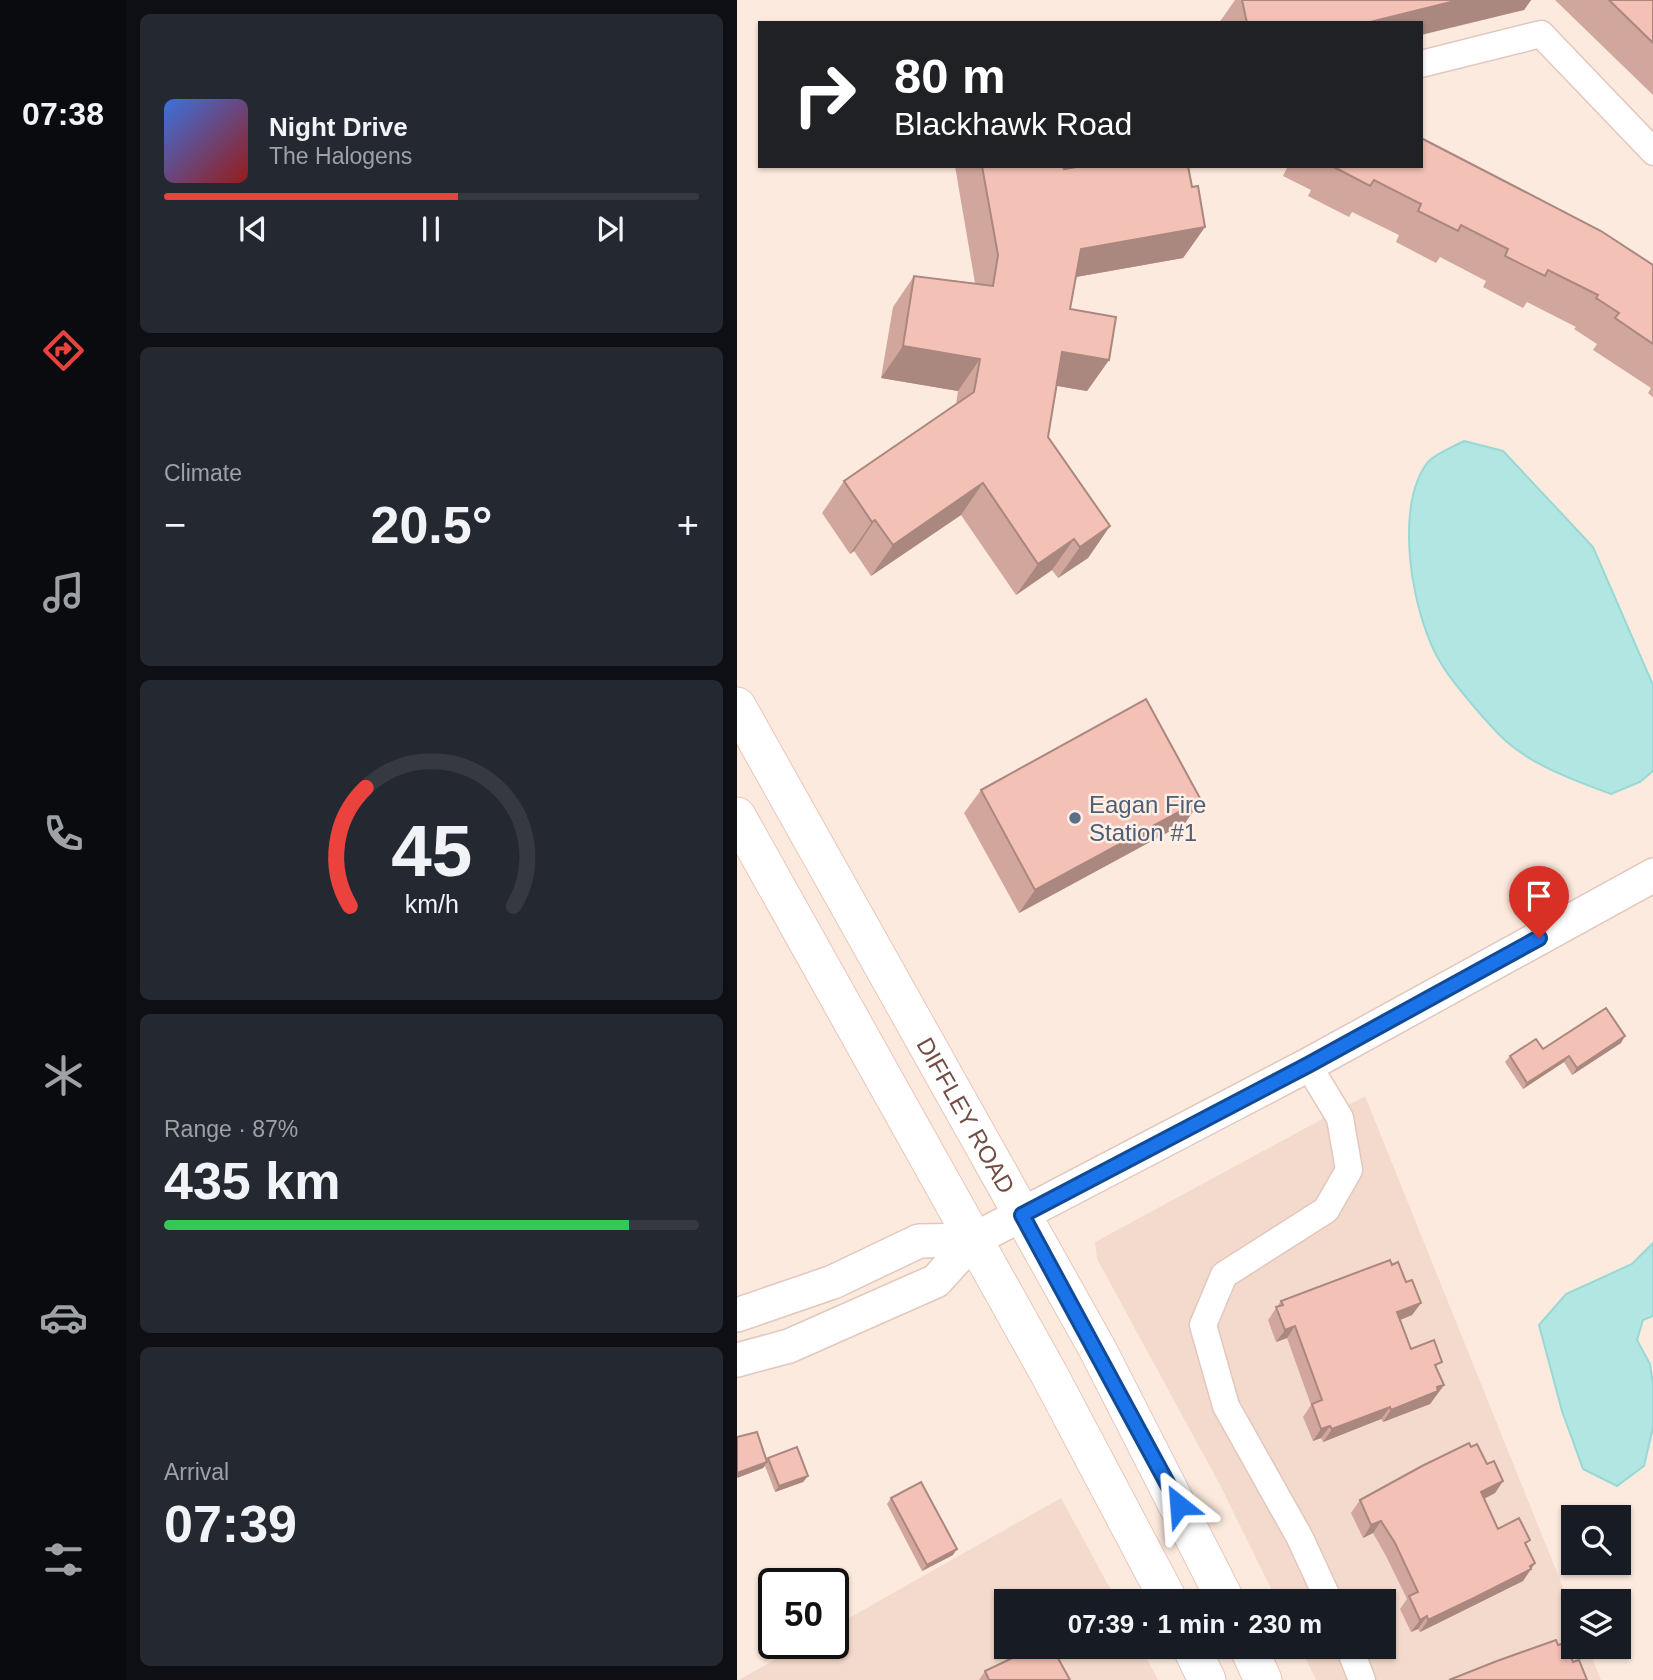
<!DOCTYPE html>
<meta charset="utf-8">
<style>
:root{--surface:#171b24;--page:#242831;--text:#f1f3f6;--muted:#9ea1a6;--line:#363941;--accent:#eb423e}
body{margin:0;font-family:Helvetica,sans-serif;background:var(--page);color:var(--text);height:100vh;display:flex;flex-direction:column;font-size:26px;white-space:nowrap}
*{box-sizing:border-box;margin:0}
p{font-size:23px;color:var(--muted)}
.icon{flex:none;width:38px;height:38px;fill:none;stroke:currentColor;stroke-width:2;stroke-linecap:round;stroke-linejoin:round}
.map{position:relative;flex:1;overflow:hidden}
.details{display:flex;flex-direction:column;gap:14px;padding:14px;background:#0d0f14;width:611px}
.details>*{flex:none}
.top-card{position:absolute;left:21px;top:21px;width:665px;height:147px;border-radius:0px;box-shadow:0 2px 5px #0004;background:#202124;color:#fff;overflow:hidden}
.fabs{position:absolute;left:824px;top:1505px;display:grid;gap:14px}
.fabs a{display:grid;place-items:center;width:70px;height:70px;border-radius:0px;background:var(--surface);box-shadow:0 2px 5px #0004;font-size:35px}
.speed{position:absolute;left:21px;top:1568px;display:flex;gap:14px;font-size:35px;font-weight:700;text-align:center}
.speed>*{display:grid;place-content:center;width:91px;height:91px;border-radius:50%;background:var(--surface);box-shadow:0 2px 5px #0004;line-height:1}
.speed .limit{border:4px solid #111;border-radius:10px;background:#fff;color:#111}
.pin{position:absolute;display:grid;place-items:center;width:60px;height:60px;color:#fff;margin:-72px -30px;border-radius:50% 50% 50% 0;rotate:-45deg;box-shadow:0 0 7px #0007}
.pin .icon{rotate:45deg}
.me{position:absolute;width:77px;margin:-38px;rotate:332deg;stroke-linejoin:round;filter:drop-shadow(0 0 5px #0008)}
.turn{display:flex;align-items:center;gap:24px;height:147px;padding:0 21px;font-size:32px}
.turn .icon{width:91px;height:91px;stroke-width:2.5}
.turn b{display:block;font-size:49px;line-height:60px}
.big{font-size:52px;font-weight:700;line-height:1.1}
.details .card{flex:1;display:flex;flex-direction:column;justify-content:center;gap:10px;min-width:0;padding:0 24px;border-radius:10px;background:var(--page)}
.details .dial{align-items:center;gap:0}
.dial svg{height:182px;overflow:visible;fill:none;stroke:var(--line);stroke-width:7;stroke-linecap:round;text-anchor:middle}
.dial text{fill:var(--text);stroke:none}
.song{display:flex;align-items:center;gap:21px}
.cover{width:84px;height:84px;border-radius:10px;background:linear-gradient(135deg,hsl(220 70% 55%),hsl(0 70% 35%))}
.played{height:7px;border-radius:4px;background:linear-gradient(90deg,var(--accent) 55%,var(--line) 55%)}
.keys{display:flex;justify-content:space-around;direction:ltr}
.heat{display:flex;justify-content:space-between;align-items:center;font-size:38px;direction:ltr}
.charge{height:10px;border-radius:5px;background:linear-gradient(90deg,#34c759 87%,var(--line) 0)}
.trip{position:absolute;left:257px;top:1589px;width:402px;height:70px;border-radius:0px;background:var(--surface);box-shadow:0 2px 5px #0004;font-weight:700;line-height:70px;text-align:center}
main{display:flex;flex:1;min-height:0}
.tab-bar{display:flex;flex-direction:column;width:126px;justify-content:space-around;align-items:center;background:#090b0e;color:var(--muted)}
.tab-bar .icon{width:49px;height:49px}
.tab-bar .selected{color:var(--accent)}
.tab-bar b{font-size:32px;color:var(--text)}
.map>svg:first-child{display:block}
.residential{fill:#f4dacc}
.water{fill:#b2e6e3;stroke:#98d8d5;stroke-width:2}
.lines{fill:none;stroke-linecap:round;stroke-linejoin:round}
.minor-casing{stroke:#e2c7bd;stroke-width:29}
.tertiary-casing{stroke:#e2c7bd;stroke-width:36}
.secondary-casing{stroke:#e8c6ba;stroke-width:39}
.minor{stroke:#fff;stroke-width:26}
.tertiary{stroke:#fff;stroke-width:33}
.secondary{stroke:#fff;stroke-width:37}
.wall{fill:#d1a69c}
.shaded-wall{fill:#aa877f}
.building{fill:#f3c1b5;stroke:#aa877f;stroke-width:2}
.route-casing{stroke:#114b97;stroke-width:18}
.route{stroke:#1a73e8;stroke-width:12}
.service-dot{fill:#5c6f8a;stroke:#ffefe4;stroke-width:2.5}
.labels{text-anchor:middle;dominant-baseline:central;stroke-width:5;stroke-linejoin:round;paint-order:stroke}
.service-label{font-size:24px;fill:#4e5e75;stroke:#ffefe4;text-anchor:start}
.street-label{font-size:24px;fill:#734d46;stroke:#ffefe4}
</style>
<main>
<nav class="tab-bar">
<b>07:38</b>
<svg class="icon selected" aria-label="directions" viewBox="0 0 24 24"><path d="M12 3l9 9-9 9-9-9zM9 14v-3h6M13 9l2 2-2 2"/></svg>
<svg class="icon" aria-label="music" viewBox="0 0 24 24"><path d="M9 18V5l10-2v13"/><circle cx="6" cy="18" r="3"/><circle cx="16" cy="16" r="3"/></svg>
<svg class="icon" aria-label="phone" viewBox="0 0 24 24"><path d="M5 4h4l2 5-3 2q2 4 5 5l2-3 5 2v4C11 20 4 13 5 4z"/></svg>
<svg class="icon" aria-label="climate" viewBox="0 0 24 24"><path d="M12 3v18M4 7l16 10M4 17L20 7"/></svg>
<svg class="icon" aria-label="car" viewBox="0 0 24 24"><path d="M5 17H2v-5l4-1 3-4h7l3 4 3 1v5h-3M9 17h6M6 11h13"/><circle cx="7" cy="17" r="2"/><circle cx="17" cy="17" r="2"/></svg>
<svg class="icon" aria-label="filters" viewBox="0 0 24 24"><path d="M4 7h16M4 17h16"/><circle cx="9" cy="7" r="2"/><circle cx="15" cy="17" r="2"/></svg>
</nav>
<section class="details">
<div class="card">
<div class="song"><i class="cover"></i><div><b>Night Drive</b><p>The Halogens</p></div></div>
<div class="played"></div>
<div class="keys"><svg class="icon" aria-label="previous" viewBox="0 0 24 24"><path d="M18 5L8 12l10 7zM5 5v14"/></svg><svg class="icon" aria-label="pause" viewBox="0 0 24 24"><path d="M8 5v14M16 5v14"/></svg><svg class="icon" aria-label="next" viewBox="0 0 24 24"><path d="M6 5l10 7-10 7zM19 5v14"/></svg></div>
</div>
<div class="card"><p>Climate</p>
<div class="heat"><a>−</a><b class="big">20.5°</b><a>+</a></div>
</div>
<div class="card dial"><svg viewBox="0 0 100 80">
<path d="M14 69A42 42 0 1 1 86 69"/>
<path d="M14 69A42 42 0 0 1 21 17" stroke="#eb423e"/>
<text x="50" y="56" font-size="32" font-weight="700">45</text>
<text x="50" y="72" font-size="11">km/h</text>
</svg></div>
<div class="card"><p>Range · 87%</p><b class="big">435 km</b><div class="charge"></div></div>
<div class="card"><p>Arrival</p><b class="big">07:39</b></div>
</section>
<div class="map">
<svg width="917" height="1680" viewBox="0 0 917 1680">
<rect width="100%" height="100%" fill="#fdeade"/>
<g class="residential">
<polygon points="628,1096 836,1612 836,1647 851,1647 864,1680 579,1680 563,1647 648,1647 648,1601 540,1601 483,1485 360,1259 358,1242"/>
<polygon points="324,1498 380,1601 270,1601 270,1647 404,1647 421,1680 2,1680 67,1643 96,1643 96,1627"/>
</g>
<g class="water">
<path d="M727 441 766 451 856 547 916 685V771L903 782 874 794C839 781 799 767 770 742 755 729 715 682 705 665 676 620 655 507 691 462 699 453 716 447 727 441Z"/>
<polygon points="916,1243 916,1316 906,1320 900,1340 913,1364 916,1384 916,1427 907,1466 880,1486 846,1469 825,1411 802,1325 829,1294 895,1264"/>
</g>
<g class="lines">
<defs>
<g id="minor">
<polyline points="684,64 804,34 917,152"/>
<polyline points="571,1065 603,1118 612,1170 589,1210 487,1275 466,1325 489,1406 563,1538 592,1601"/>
<polyline points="612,1647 625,1680"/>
</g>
<g id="tertiary">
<polyline points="0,1315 96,1282 182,1241 236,1240"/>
<polyline points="0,1360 52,1346 199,1281 236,1240 571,1065 917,875"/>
</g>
<g id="secondary">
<path id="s1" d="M0 706 361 1350 489 1601"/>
<polyline points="0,816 312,1374 432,1601"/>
<polyline points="454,1647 470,1680"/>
<polyline points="511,1647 526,1680"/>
</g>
</defs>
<use href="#minor" class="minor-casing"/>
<use href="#tertiary" class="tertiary-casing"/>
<use href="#secondary" class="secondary-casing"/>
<use href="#minor" class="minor"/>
<use href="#tertiary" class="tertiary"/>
<use href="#secondary" class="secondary"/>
</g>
<g class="wall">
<polygon points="498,0 794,0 787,10 684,23 482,23"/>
<polygon points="818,0 916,0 916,95"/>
<polygon points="218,166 326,166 327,169 455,187 468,227 446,258 339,277 333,309 372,360 350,391 320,386 311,437 373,526 351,558 321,578 315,570 279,595 224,515 134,576 117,551 113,554 85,513 107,481 219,405 221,391 144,378 156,307 177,276 238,283"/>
<polygon points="551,166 684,166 916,265 916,397 911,393 914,388 856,350 860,344 837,329 839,327 790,302 786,308 746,287 749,281 703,257 699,263 659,242 662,235 615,212 612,217 571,196 574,190 546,176"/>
<polygon points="244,790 464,800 448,823 282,913 227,813"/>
<polygon points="884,1043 835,1075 827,1062 786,1089 768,1062 773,1056 806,1049"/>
<polygon points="655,1265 684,1303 675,1315 663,1320 674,1349 700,1369 707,1385 693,1404 646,1422 644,1419 586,1442 584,1438 576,1441 566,1417 574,1405 550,1338 539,1342 531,1320 544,1301"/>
<polygon points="0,1437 30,1460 31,1458 71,1476 66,1482 38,1492 28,1466 26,1468 0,1478"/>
<polygon points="734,1447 766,1481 758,1493 747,1499 761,1529 790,1545 798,1563 786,1581 683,1632 681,1629 674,1632 663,1609 670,1599 649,1556 636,1533 626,1538 614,1513 623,1500"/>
<polygon points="154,1498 216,1555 185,1571 150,1504"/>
<polygon points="310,1651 333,1680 242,1680 248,1671"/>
</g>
<g class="shaded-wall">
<polygon points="722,0 794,0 787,10 684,35 684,23 629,23"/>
<polygon points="468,227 446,258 322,280 344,249"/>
<polygon points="166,346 243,359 221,391 144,378"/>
<polygon points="325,352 372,360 350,391 304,383"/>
<polygon points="246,483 224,515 134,576 156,545"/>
<polygon points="138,520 117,551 113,554 135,522"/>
<polygon points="373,526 351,558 321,578 343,547"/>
<polygon points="337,539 315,570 279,595 301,564"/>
<polygon points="464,800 448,823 282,913 298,890"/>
<polygon points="888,1036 884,1043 835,1075 840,1068"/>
<polygon points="832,1056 827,1062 786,1089 790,1083"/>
<polygon points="684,1303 675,1315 651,1325 660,1312"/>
<polygon points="558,1326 550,1338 539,1342 548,1330"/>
<polygon points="707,1385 693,1404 646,1422 654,1410"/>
<polygon points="653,1407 644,1419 586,1442 595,1429"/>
<polygon points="593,1426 584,1438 576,1441 584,1429"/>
<polygon points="30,1462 26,1468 0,1478 0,1473"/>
<polygon points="71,1476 66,1482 38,1492 42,1486"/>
<polygon points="766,1481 758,1493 735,1505 744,1492"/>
<polygon points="644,1521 636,1533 626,1538 634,1525"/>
<polygon points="220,1549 216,1555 185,1571 190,1565"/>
<polygon points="798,1563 786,1581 683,1632 691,1620"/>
<polygon points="690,1616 681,1629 674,1632 683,1620"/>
</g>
<g class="building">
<polygon points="505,0 722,0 629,23 510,23"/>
<polygon points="872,0 916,0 916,43"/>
<polygon points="684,138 864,231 916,265 916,344 878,318 882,313 859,298 861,295 811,270 808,276 768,256 771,249 724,225 721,231 681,211 684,204 637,180 633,186 595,166 684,166"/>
<polygon points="245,166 326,166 327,169 345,166 451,166 455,187 461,186 468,227 344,249 333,309 379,317 372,360 325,352 311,437 373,526 343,547 337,539 301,564 246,483 156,545 138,520 135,522 107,481 237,392 243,359 166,346 177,276 256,286 261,255"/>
<polygon points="409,699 464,800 298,890 244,790"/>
<polygon points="869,1008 888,1036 840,1068 832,1056 790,1083 773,1056 799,1039 806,1049"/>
<polygon points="653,1260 655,1265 661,1262 669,1282 675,1280 684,1303 660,1312 674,1349 697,1340 705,1362 698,1365 707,1385 700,1387 701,1391 654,1410 653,1407 595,1429 593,1426 584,1429 575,1404 585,1400 558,1326 548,1330 539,1307 546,1305 544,1301"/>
<polygon points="20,1432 30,1462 0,1473 0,1437"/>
<polygon points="732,1443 734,1447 740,1444 750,1464 757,1461 766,1481 744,1492 761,1529 782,1518 793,1540 788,1543 798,1563 793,1566 794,1569 737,1598 691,1620 690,1616 683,1620 672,1596 681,1592 658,1543 644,1521 634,1525 623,1500 685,1466"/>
<polygon points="60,1447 71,1476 42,1486 31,1458"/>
<polygon points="184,1482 220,1549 190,1565 154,1498"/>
<polygon points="819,1640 821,1645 828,1643 836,1662 842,1660 850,1680 712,1680 760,1661"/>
<polygon points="299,1647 308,1647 310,1651 316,1649 333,1680 252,1680 248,1671"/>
</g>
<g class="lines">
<defs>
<polyline id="route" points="442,1505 285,1215 571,1065 802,938"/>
</defs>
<use href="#route" class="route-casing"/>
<use href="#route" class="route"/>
</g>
<circle class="service-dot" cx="338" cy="818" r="7"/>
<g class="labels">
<g class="service-label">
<text x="352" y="804">Eagan Fire<tspan x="352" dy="28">Station #1</tspan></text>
</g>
<g class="street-label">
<text stroke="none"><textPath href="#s1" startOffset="469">DIFFLEY ROAD</textPath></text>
</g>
</g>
</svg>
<div class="fabs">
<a><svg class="icon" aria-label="search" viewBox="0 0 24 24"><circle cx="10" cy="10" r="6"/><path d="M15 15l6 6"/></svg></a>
<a><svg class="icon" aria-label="layers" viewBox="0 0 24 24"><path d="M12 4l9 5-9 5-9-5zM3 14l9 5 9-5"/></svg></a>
</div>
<div class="speed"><div class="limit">50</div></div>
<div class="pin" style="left:802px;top:938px;background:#d93025"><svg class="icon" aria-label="arrive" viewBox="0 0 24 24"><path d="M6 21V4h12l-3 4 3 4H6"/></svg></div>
<svg class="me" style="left:442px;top:1505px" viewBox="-20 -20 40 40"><path d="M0-17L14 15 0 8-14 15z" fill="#1a73e8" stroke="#fff" stroke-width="4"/></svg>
<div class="trip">07:39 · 1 min · 230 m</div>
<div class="top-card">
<div class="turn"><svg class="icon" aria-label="right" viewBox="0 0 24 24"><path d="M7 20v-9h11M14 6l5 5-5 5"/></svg><div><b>80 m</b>Blackhawk Road</div></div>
</div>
</div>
</main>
